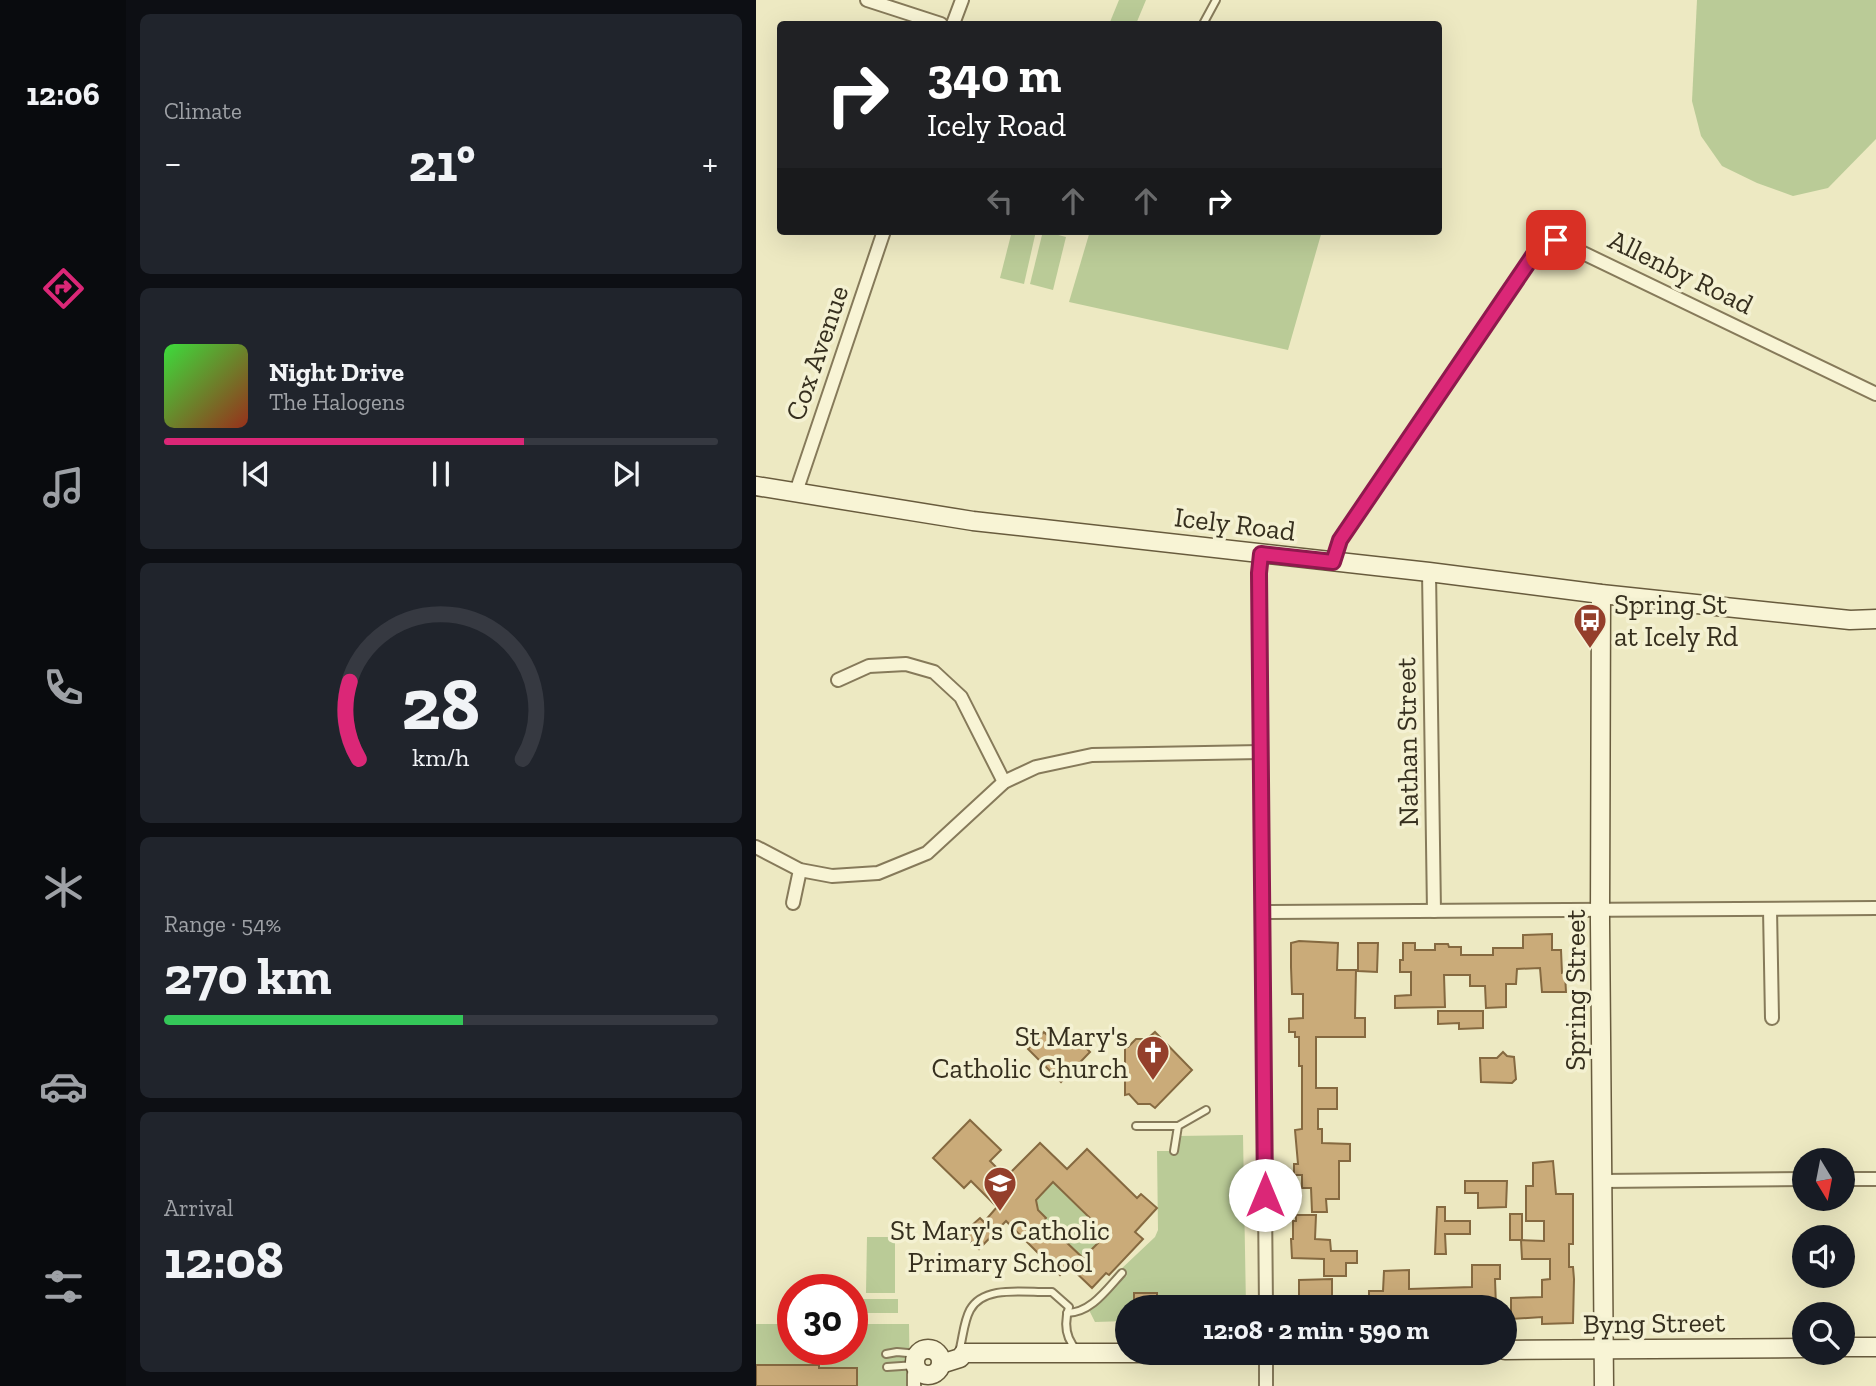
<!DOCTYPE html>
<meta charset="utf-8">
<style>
:root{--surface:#171b24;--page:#20242c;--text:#f1f3f6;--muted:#9ea1a6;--line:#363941;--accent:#db2777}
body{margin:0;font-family:"Zilla Slab",serif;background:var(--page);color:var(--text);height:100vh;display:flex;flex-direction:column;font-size:26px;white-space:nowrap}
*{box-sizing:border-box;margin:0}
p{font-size:23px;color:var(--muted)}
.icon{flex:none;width:38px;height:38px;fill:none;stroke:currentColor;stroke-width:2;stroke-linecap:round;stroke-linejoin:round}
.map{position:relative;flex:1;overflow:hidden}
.side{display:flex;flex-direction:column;gap:14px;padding:14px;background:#0d0f14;width:630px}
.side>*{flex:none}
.banner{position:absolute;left:21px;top:21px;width:665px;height:214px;border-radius:7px;box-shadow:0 7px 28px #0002;background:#202124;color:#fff;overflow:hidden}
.needle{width:46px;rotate:170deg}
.controls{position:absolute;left:1036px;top:1148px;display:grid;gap:14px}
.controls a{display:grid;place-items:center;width:63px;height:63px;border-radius:50%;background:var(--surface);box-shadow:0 7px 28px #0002;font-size:35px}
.speed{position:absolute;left:21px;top:1274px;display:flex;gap:14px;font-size:35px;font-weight:700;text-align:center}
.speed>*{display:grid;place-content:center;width:91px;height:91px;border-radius:50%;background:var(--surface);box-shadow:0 7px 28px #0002;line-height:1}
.speed .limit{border:10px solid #d22;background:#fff;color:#111}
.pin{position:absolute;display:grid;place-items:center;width:60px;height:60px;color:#fff;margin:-30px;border-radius:14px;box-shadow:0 4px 10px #0006}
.me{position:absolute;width:77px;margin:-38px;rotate:0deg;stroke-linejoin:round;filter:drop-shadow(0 0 5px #0008)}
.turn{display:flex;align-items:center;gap:24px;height:147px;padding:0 35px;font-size:32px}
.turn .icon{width:91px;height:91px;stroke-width:2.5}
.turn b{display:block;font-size:49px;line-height:60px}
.lanes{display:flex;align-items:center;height:66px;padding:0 35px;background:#0003;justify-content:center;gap:35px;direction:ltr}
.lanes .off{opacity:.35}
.big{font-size:52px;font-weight:700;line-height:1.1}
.side .card{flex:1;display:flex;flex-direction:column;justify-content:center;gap:10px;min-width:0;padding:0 24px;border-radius:10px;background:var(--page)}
.side .dial{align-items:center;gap:0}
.dial svg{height:182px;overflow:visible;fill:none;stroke:var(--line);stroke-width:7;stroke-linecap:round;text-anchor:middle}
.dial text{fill:var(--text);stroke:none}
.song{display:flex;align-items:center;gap:21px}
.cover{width:84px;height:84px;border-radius:10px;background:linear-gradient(135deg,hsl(120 70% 55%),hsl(10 70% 35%))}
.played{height:7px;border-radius:4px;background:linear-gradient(90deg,var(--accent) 65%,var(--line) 65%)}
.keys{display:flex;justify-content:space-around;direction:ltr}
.heat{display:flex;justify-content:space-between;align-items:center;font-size:38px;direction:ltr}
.charge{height:10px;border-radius:5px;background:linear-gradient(90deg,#34c759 54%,var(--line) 0)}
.trip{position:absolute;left:359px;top:1295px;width:402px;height:70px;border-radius:35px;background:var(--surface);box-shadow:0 7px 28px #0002;font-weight:700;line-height:70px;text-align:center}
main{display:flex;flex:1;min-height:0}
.menu{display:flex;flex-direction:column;width:126px;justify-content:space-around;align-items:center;background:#090b0e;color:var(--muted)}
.menu .icon{width:49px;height:49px}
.menu .on{color:var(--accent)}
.menu b{font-size:32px;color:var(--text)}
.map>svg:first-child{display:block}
.green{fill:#bacb97}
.building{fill:#caab79;stroke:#856940;stroke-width:2;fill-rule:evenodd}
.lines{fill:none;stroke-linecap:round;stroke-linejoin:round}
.lane-casing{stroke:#867a5a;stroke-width:10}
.street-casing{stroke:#867a5a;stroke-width:16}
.secondary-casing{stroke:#685b3d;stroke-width:21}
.lane{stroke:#f8f4d5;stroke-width:6}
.street{stroke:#f8f4d5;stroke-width:12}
.secondary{stroke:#f8f4d5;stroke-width:18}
.route-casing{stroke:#8e194d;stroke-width:18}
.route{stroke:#db2777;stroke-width:12}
.labels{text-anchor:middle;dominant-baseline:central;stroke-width:7;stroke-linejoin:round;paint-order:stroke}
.street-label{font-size:28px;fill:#362f1e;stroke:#f4f1d2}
.poi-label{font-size:28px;fill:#362f1e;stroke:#f4f1d2;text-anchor:start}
</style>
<main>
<nav class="menu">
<b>12:06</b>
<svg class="icon on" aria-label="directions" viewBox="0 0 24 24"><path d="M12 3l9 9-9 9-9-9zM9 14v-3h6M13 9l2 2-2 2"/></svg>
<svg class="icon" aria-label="music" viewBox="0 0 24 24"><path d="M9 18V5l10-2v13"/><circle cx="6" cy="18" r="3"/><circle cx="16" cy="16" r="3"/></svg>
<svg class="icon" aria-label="phone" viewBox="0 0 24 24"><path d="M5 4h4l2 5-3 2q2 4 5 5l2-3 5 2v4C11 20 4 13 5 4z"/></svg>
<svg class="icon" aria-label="climate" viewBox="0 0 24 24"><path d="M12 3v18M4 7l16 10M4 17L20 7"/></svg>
<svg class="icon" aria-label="car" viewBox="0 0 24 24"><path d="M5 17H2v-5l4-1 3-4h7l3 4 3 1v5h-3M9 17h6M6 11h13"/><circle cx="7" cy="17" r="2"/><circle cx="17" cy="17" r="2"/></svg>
<svg class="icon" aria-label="filters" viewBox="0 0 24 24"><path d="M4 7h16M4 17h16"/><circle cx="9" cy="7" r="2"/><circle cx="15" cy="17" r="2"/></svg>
</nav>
<section class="side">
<div class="card"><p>Climate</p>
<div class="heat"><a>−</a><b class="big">21°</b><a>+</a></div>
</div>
<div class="card">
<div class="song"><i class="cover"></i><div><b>Night Drive</b><p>The Halogens</p></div></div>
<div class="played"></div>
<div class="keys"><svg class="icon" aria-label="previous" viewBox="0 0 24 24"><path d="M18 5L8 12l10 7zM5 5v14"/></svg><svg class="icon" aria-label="pause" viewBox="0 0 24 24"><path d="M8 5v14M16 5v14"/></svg><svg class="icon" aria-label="next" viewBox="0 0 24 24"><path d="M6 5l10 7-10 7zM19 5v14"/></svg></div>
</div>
<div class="card dial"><svg viewBox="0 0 100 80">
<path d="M14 69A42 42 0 1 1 86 69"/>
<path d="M14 69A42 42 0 0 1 10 35" stroke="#db2777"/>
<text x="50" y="56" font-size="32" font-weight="700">28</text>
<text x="50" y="72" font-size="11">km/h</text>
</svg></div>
<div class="card"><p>Range · 54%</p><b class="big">270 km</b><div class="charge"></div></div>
<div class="card"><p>Arrival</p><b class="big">12:08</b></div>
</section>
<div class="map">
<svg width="1120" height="1386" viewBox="0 0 1120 1386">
<rect width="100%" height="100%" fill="#ede9c2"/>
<g class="green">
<polygon points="363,0 390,0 380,24 361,24 354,22"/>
<polygon points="941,0 1120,0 1120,139 1072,188 1037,196 1001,183 966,166 945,136 936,101"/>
<polygon points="256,231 280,231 268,284 244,278"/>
<polygon points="287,231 310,237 297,290 274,284"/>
<polygon points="334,231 566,231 532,350 313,302"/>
<polygon points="487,1135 490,1307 371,1307 371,1321 339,1322 333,1310 363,1279 371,1276 363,1271 399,1237 402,1230 401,1151 421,1151 422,1136"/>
<polygon points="297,1182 364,1220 326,1260 322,1256 323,1254 288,1220 290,1218 277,1203"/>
<polygon points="111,1237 139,1237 139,1293 110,1293"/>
<rect x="96" y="1299" width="46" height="14"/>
<polygon points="0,1324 37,1324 37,1349 96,1349 96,1324 153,1324 154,1386 0,1386"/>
</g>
<g class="building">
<polygon points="796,934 796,950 805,950 806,973 809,973 810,992 786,992 784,968 761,969 760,984 750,984 750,1007 730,1008 729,986 714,986 714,975 688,975 689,1007 639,1008 639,996 655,995 655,972 644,972 644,960 647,960 647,943 659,943 659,950 679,950 679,944 692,944 693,947 705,947 705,955 737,955 737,948 767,948 767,935"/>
<polygon points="543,941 582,943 581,970 600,970 599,1018 609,1018 609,1037 560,1037 560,1088 581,1088 581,1109 562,1109 562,1129 566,1129 566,1143 594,1144 594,1161 583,1161 583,1199 570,1199 571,1212 556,1212 555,1188 546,1188 546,1175 538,1175 538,1164 542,1164 539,1130 546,1129 546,1066 543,1066 543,1037 539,1037 539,1032 533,1032 533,1019 547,1018 547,994 536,994 535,967 535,943"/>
<polygon points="602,943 622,943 621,972 602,971"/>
<polygon points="682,1011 727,1011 727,1028 703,1029 703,1023 682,1024"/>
<polygon points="288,1032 303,1047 316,1033 334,1052 305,1082 272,1049"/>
<polygon points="399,1032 436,1070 399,1108 394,1104 382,1104 373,1094 369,1095 369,1047 372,1047 380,1039 391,1039"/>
<polygon points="747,1052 751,1056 758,1057 760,1079 756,1083 725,1082 724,1058 741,1058"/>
<path d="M214 1120 245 1150 234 1161 250 1177 284 1143 311 1169 331 1149 381 1198 385 1194 401 1208 379 1232 387 1239 353 1275 350 1273 336 1288 313 1266 304 1275 250 1221 223 1249 206 1234 224 1218 228 1222 241 1207 215 1181 208 1188 177 1158ZM297 1182 335 1219 332 1223 342 1232V1243L327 1258 288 1221 290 1218 282 1210 280 1200Z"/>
<polygon points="797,1161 800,1194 817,1194 817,1244 813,1244 813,1267 817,1267 818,1279 817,1323 786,1324 786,1317 755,1319 755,1298 786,1297 786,1280 794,1279 794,1259 766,1259 765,1240 788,1241 788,1221 770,1221 770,1186 777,1186 777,1163"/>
<polygon points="709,1181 751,1181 750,1207 722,1208 722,1193 709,1193"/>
<polygon points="681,1207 689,1207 689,1221 714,1221 714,1234 689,1234 690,1254 679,1254"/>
<rect x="754" y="1214" width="12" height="26"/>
<polygon points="540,1215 560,1215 559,1239 574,1240 575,1251 601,1251 601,1263 590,1263 590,1276 568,1276 568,1259 536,1258 535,1239 537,1239 537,1221 540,1221"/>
<polygon points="716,1265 744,1265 744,1279 739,1279 740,1307 543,1307 543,1280 576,1279 576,1296 613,1296 613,1291 627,1291 628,1271 653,1270 653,1289 716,1287"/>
<rect x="378" y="1293" width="23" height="14"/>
<polygon points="0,1365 63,1365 63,1368 101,1368 101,1386 0,1386"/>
</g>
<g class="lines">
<defs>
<g id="lane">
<polyline points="447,24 460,0"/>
<polyline points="380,1126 422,1126"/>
<polyline points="418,1151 422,1126 450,1110"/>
<path d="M311 1313C335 1313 351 1289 366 1273"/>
<path d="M204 1348C207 1336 208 1321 214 1310 228 1284 271 1293 296 1292L313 1307C308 1323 309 1338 321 1350"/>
<polyline points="130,1354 141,1352 162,1354"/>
<polyline points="131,1367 160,1365"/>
</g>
<g id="street">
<polyline points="111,0 185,24"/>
<polyline points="197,24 206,0"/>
<polyline points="40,492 128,231"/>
<polyline points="505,554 503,573 510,1307"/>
<polyline points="577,562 584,540 783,247 800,240 1120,394"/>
<polyline points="673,572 678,911"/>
<polyline points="82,680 113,666 150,664 178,672 205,697 248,782"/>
<polyline points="0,847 44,870 76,876 122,873 171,853 248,782 280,767 336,755 505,752"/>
<polyline points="37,903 44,870"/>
<polyline points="1014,909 1016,1018"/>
<polyline points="507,912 1120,908"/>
<polyline points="1087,1179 1120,1179"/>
<polyline points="846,1181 1048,1179"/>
<polyline points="158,1386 158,1374 161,1368"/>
<polyline points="510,1386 510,1353"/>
</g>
<g id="secondary">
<polyline points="0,486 217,521 673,572 845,594 1094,620 1120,619"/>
<polyline points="845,594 844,921 848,1386"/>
<polyline points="1087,1347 1120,1347"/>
<circle cx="172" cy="1362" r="13"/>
<polyline points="749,1350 1048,1348"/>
<polyline points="185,1364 204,1358 208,1353 450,1353"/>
</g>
</defs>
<use href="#lane" class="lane-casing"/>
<use href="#street" class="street-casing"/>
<use href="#secondary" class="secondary-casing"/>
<use href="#lane" class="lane"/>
<use href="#street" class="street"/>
<use href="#secondary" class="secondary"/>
</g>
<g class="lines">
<defs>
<polyline id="route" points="509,1195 503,573 505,554 577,562 584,540 783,247 800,240"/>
</defs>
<use href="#route" class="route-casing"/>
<use href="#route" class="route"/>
</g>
<defs>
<symbol id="bus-pin" viewBox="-11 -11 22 30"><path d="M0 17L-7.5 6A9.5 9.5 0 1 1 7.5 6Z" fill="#943f2b" stroke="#f4f1d2"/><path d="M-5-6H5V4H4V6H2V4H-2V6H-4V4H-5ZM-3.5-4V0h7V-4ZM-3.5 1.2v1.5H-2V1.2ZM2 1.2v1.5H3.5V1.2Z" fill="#fff"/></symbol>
<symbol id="church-pin" viewBox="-11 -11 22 30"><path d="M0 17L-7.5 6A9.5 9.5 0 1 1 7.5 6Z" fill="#943f2b" stroke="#f4f1d2"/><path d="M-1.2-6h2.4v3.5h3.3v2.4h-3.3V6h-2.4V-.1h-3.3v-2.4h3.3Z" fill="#fff"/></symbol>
<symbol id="school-pin" viewBox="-11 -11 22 30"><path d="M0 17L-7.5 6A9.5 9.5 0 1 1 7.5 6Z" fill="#943f2b" stroke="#f4f1d2"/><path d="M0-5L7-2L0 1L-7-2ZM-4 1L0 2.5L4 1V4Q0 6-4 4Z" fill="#fff"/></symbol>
</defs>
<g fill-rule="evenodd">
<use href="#bus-pin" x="815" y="601" width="38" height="52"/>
<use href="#church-pin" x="378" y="1033" width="38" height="52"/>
<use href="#school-pin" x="225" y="1164" width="38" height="52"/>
</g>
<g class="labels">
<g class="street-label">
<text transform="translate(925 272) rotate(26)">Allenby Road</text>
<text transform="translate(61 353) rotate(-71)">Cox Avenue</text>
<text transform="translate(479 524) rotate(7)">Icely Road</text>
<text transform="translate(651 742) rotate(-91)">Nathan Street</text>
<text transform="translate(819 990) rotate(-90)">Spring Street</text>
<text transform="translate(898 1323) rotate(-1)">Byng Street</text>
</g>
<g class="poi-label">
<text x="858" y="604">Spring St<tspan x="858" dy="32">at Icely Rd</tspan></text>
<text x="372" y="1036" text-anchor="end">St Mary's<tspan x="372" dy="32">Catholic Church</tspan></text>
<text x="244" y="1230" text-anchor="middle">St Mary's Catholic<tspan x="244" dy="32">Primary School</tspan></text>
</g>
</g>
</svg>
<div class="controls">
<a><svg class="needle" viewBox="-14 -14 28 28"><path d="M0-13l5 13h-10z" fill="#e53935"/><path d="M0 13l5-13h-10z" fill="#9ea1a6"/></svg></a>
<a><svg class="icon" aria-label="sound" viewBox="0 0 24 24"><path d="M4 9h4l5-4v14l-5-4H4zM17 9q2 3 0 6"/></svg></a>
<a><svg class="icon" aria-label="search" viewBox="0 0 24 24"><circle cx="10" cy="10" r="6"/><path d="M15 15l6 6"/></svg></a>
</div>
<div class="speed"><div class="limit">30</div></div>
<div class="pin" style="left:800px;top:240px;background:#d93025"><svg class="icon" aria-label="arrive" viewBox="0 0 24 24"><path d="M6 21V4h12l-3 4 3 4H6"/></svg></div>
<svg class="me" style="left:509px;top:1195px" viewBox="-20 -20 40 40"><circle r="19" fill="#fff"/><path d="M0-13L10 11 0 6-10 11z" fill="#db2777"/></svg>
<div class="trip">12:08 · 2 min · 590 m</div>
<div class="banner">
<div class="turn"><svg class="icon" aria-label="right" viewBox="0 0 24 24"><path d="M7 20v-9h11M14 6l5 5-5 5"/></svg><div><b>340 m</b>Icely Road</div></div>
<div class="lanes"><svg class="icon off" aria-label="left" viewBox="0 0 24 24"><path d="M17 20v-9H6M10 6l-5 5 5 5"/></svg><svg class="icon off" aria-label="ahead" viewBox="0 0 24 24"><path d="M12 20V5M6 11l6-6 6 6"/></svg><svg class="icon off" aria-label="ahead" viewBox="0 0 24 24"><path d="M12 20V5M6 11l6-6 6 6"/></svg><svg class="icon" aria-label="right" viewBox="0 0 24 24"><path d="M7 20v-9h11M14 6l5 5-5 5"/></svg></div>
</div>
</div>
</main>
